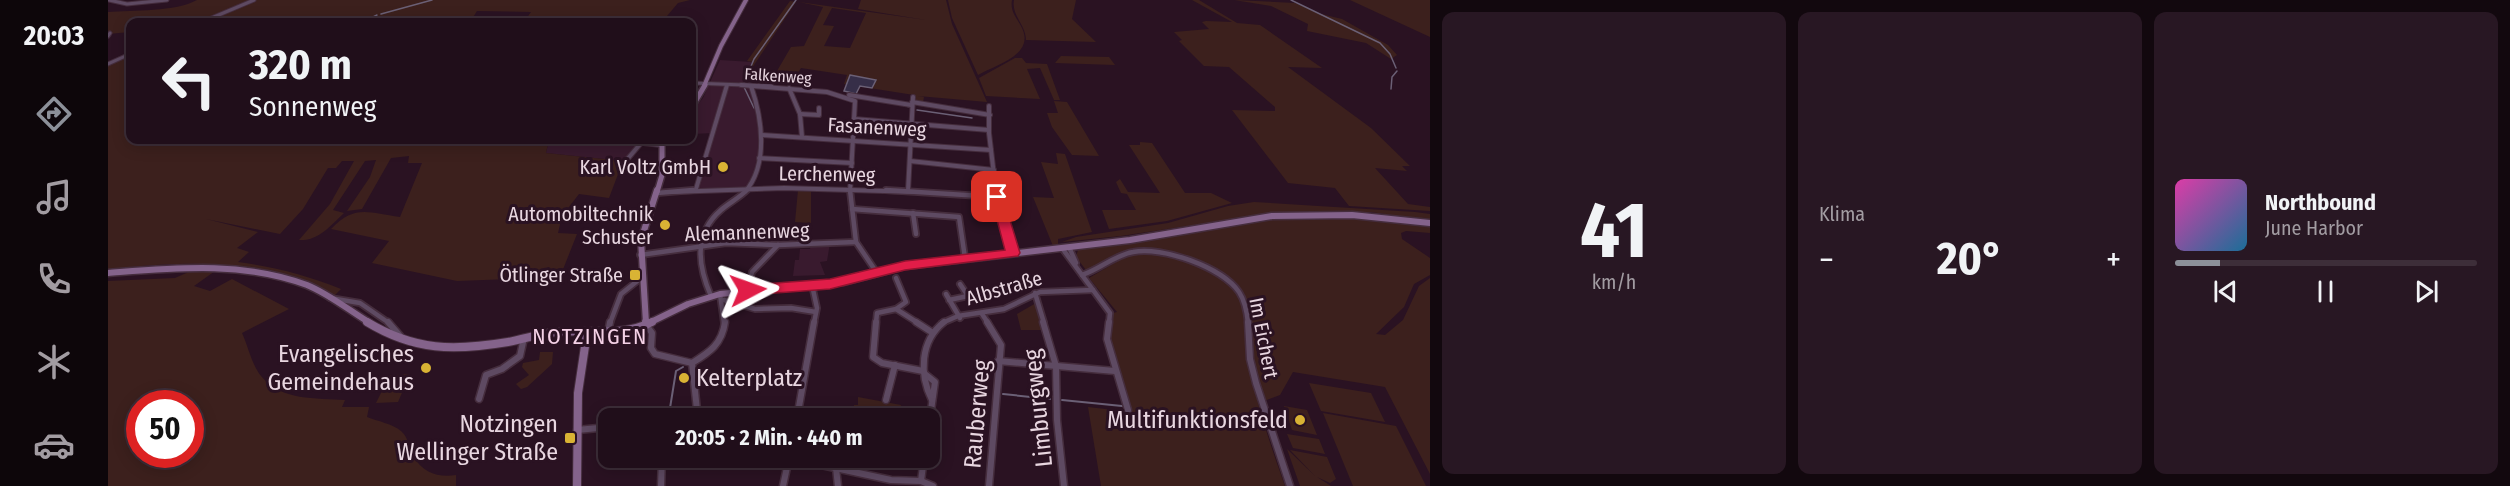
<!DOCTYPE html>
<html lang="de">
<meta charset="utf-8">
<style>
:root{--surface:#200e1a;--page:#281723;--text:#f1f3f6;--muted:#a29ca2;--line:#3d2e39;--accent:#8c9099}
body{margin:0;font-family:"Fira Sans Condensed",sans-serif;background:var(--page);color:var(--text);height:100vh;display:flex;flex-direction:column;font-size:22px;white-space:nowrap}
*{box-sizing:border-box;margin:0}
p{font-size:20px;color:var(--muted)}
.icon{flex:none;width:33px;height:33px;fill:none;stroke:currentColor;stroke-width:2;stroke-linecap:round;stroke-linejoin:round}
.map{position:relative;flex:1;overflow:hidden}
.details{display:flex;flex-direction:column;gap:12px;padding:12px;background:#12080e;width:1080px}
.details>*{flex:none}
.banner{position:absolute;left:18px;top:18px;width:570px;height:126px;border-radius:12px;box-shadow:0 3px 15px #0003,0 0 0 2px var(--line);background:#200e1a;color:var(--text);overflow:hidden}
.speed{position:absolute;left:18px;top:390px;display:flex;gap:12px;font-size:30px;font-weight:700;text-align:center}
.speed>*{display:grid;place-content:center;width:78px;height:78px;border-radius:50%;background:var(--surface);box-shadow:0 3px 15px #0003,0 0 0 2px var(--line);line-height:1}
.speed .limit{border:9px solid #d22;background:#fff;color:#111}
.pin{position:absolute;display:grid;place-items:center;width:51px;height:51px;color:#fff;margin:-26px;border-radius:12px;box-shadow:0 3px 9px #0006}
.me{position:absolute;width:66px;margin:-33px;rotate:86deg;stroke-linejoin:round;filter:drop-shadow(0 0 4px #0008)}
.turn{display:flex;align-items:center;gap:21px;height:126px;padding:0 24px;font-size:27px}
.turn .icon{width:78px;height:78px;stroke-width:2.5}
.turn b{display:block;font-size:42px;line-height:51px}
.big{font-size:45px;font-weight:700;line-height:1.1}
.details .card{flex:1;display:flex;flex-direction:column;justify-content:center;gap:9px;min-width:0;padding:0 21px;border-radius:12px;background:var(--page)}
.details .dial{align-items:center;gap:0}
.dial b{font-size:78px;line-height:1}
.song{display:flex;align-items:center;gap:18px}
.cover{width:72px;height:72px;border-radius:9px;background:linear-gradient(135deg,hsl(320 70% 55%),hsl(200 70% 35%))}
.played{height:6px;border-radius:3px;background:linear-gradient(90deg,var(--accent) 15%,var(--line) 15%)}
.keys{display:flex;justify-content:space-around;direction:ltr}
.heat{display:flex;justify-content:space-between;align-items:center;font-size:33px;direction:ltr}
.details .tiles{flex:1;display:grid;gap:12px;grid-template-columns:repeat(3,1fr)}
.trip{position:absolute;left:490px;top:408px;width:342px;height:60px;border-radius:12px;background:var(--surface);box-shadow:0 3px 15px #0003,0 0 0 2px var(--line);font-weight:700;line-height:60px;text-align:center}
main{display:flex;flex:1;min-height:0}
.dock{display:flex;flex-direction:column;width:108px;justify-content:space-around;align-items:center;background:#0d060a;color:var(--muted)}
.dock .icon{width:42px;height:42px}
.dock .active{color:var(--accent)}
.dock b{font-size:27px;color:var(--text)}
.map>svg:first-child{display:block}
.built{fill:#391a2e}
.green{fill:#3c201d;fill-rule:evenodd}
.water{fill:#362e48;stroke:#6b6076;stroke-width:1.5}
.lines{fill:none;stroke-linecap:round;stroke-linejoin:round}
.stream-far1{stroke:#6b6076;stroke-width:1.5}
.stream{stroke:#6b6076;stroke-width:2}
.street-far3-casing{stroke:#452d3d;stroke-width:5}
.street-far2-casing{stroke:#452d3d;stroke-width:6}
.street-far1-casing{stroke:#452d3d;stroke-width:8}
.street-casing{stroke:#452d3d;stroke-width:9}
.secondary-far3-casing{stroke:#452d3d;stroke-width:6}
.secondary-far2-casing{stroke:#452d3d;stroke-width:8}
.secondary-far1-casing{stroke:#452d3d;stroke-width:9}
.secondary-casing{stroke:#452d3d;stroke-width:10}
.street-far3{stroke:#5e4a62;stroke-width:3}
.street-far2{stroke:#5e4a62;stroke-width:4}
.street-far1{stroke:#5e4a62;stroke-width:4.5}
.street{stroke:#5e4a62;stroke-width:6}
.secondary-far3{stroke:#84638b;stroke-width:4}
.secondary-far2{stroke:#84638b;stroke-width:5}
.secondary-far1{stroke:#84638b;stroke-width:6}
.secondary{stroke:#84638b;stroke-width:8}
.route{fill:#e11d48;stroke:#92132f;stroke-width:1.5}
.poi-dot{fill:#d9b334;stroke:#2a1222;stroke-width:2}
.labels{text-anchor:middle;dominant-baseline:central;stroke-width:6;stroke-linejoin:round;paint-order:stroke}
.far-street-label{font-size:16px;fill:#e8d6e0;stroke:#2a1222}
.street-label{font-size:20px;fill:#e8d6e0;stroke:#2a1222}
.poi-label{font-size:20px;fill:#e8d6e0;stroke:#2a1222;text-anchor:end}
.quarter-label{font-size:22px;letter-spacing:1.5px;fill:#f4d1e6;stroke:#2a1222}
.near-poi-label{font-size:24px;fill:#e8d6e0;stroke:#2a1222;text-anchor:end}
.near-street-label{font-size:24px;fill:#e8d6e0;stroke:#2a1222}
</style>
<main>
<nav class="dock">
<b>20:03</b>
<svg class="icon active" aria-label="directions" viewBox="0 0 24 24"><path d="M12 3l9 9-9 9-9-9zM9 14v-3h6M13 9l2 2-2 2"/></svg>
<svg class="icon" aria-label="music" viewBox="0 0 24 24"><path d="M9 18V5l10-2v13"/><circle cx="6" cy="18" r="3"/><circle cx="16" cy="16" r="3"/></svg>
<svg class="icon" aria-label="phone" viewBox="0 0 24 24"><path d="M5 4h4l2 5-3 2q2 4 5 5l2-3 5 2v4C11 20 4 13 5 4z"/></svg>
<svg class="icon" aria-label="climate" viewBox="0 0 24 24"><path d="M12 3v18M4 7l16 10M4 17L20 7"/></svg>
<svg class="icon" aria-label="car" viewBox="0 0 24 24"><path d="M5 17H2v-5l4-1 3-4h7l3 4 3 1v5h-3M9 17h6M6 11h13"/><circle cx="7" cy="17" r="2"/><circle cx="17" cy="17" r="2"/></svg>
</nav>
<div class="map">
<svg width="1322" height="486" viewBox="0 0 1322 486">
<rect width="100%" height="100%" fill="#2a1222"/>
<g class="built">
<polygon points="612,60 644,62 635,84 643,86 652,110 651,158 641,187 589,189 606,133 584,134 584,112 595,98"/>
<polygon points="441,140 550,140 548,146 528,145 515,161 438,153"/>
<polygon points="722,243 719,261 712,262 717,275 685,276 687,260 691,260 692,249 702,249 703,244"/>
</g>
<g class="green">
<path d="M89 0H141L91 22H22V32L0 34V12C26 10 67 12 89 0Z"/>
<polygon points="147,0 582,0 570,3 554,22 416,22 423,12 369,11 362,22 96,22"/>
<path d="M753 0H838L844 24 879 102 810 96 816 97 815 102 804 101 806 95 736 84 739 75 693 68 689 74 669 71 683 47 696 46 715 7 691 2 818 20 750 9ZM724 8 758 13 742 48 716 46 726 26 715 25Z"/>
<path d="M840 0H904C902 11 908 17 913 26 929 55 887 65 870 75L844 18Z"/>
<path d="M906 0H968L964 19 988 42 918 40C918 25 903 15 906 0Z"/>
<polygon points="1084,0 1091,0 1129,23 1152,25 1214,68 1180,67 1263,128 1302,166 1294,166 1299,171 1267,168 1300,204 1322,207 1322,211 1241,206 1227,188 1180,183 1124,110 1167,111 1167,107 1121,67 1096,66 1071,41 1074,40 1066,32 1101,29 1094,22 1098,21 1124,22"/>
<polygon points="1126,0 1187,3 1213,14 1234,19 1280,45 1289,55 1283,59 1258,43 1199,31 1200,24 1163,6"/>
<polygon points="1242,0 1322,0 1322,37"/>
<polygon points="682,1 688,2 644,68 642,68 645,62 639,61"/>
<path d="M22 54V140H441L438 153 515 161 501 198 471 194 454 216 450 233 469 234 452 277 349 281 264 263 281 241 223 229C247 204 260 213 292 217L314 163H300L301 156 283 158 254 209 239 211 262 177 268 160 257 161 225 210 236 213C222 226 211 241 191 240L222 204 246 161H234L228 168H220L195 209 172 234 98 219 150 232 129 248 141 252 130 262C166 267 199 275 233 289L226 296C156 260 76 259 0 270V64Z"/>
<polygon points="953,56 1001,57 1007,65 947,63"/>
<polygon points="907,58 914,58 918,63 939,64 952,100 946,100 932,68 919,69 932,99 878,96 871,78"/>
<polygon points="946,101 959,102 991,156 964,155 944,127 939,113 950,113"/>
<polygon points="1032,142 1044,143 1077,193 1103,193 1124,203 1059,221 1001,229 994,210 1028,210 1019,194 1013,193 1008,182 1012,179 1020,192 1052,193 1021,145 1032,145"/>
<polygon points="948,153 957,154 984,232 950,239 950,245 945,246 925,197 946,198 933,162 950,164"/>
<polygon points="690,190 703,190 703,223 687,222"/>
<polygon points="1146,202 1307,212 1322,214 1322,220 1262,212 1172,212 1013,236 954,242 968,237 1060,223 1120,206"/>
<path d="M1180 217H1242L1322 225V233L1298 231 1293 233 1294 239 1322 258V275L1306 284 1296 307 1268 334 1277 335 1295 320 1311 286 1322 278V474L1277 387 1185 372 1172 395 1156 401C1152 386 1147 372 1145 357 1142 337 1144 317 1137 298 1126 270 1052 244 1024 250 1009 253 997 265 984 271L978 270 968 257 970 250Z"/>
<path d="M1032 252C1058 252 1117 269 1130 295 1142 316 1136 344 1141 367 1150 408 1163 447 1177 486H993L980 407 1023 412 1005 355 1001 334 1005 313 1009 312 981 278 1020 255Z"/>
<path d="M83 271H107L86 286 102 291 124 279 181 309 134 333C140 346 144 365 153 376 173 401 208 398 237 400L234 407H261L259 417C269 421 285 424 293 431 302 439 299 447 305 456 315 473 331 478 348 475V486H0V281L67 278ZM32 404H82V454H32Z"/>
<polygon points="928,303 937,330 913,330 909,314"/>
<polygon points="432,352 445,352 444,364 419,387 413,389 408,384 421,375 414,367 415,363 431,360"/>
<polygon points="302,374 290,402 268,403 282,375"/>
<polygon points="1201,383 1263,393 1277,422 1213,411"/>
<polygon points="750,397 793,405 790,418 746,418 746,405 750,405"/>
<polygon points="1176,406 1199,410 1209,435 1184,430"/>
<polygon points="1215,413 1288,426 1318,486 1245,486"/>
<polygon points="1179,434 1211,439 1217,454 1185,448"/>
<polygon points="1179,449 1207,476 1182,450 1219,457 1228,479 1222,483 1209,477 1223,486 1192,486"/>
</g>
<polygon class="water" points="742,75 768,80 764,88 752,86 748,94 736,91"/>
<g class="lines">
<g class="stream-far1">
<polyline points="1183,0 1272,43 1282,54 1288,68"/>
<polyline points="273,14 324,0"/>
<polyline points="255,22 269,15"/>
<polyline points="636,83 646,59 688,0"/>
<polyline points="636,87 646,108"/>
<polyline points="1283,89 1284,77 1289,71"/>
<polyline points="794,105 802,107"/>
<polyline points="809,110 864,118"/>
</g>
<g class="stream">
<polyline points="895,394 942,399"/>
<polyline points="954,400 1014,406"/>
<polyline points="565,409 562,408 568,371 575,367"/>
</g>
<defs>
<g id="street-far3">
<polyline points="1,0 19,4 59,0"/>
<polyline points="94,22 146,0"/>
<polyline points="0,36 2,33"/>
<polyline points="0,64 22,54"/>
<polyline points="584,83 664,86"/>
</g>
<g id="street-far2">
<polyline points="633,85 719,92 747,101 742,192"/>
<polyline points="681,88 692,114 694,137"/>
<polyline points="741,95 803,105"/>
<polyline points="804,102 882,115"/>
<polyline points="881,106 881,133 888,192"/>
<polyline points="692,114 711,115 711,108"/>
<polyline points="746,119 881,130"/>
<polyline points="653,135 883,150"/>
<polyline points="509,140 553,145"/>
<polyline points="651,158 744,163"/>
<polyline points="802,161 886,170"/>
<polyline points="517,162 533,143"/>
<polyline points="588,189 619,85"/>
<polyline points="800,191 805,97"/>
<polyline points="564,192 676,188 809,192"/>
<path d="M637 192C661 164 654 118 643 86"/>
</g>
<g id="street-far1">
<polyline points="742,190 748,242 769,273"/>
<polyline points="778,190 889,197"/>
<polyline points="888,190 905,253"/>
<polyline points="549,193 585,190"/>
<polyline points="744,209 851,217 857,258"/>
<polyline points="805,213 808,234"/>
<polyline points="961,247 968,263"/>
<polyline points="954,248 1002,313 1001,323"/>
<polyline points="532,255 618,243 670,245 748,242"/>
<path d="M974 275C992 269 1007 255 1025 252 1054 246 1114 267 1131 292 1137 301 1139 313 1140 323"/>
<polyline points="788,278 798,302 788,309"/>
<polyline points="704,285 709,308 706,323"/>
<polyline points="640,290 644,272 670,245"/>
<polyline points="927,293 936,323"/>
<polyline points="612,294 616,323"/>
<polyline points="838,294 852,318"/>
<path d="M603 296C590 266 585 234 613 210 621 203 631 198 639 190"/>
<polyline points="222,298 252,303 281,323"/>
<polyline points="616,300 647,309 683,308 708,312"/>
<polyline points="841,300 860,296 852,284"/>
<polyline points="874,314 880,323"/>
<polyline points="502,323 513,294 533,278"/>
<polyline points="768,323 769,313 788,309 810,323"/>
<polyline points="834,323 850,316 896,309 932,292 985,290"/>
</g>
<g id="street">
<polyline points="280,322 293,337"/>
<polyline points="768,322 765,357 774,363 815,371"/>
<polyline points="808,322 825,333"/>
<polyline points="879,322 893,345 881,486"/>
<polyline points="935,322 948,366 949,420 956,486"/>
<polyline points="1001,322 999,339 1020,410"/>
<polyline points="1140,322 1142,359 1148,383 1182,486"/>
<polyline points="538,325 544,333 543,348 547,354 584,363"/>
<polyline points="500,333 502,322"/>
<polyline points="890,361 1007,371"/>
<polyline points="817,374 827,382 822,418"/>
<polyline points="371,399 378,375 394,369 412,356 416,338"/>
<polyline points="778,400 787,365"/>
<path d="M824 400C811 374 812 341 836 322"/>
<path d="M589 410 584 363C602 352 614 344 617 322"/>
<path d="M558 418C572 408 586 410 601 418"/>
<polyline points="689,418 706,322"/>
<polyline points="469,430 501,427"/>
<polyline points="681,458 783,480 813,481 825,486"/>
<polyline points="728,468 730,486"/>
<polyline points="813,481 816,458"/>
<polyline points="553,486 554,458"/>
<polyline points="675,486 681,458"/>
</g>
<polyline id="secondary-far3" points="596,86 613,46 638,0"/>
<g id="secondary-far2">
<polyline points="584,107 597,85"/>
<polyline points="549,192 554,175 554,140"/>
</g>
<g id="secondary-far1">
<path d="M0 273C67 268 135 261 199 285 221 294 242 311 262 323"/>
<polyline points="538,323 533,240 549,190"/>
<polyline points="541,323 580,304 612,294 736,282 797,266 1022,240 1164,216 1244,215 1322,223"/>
</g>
<g id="secondary">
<path d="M259 322C307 351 346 351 400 342 417 339 433 333 450 332 482 329 514 337 544 322"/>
<polyline points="538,322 538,325"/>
<polyline points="469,486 470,393 479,333"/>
</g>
</defs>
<use href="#street-far3" class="street-far3-casing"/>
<use href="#street-far2" class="street-far2-casing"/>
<use href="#street-far1" class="street-far1-casing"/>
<use href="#street" class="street-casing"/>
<use href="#secondary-far3" class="secondary-far3-casing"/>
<use href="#secondary-far2" class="secondary-far2-casing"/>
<use href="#secondary-far1" class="secondary-far1-casing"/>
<use href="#secondary" class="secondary-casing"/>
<use href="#street-far3" class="street-far3"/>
<use href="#street-far2" class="street-far2"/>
<use href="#street-far1" class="street-far1"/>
<use href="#street" class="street"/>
<use href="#secondary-far3" class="secondary-far3"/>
<use href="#secondary-far2" class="secondary-far2"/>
<use href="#secondary-far1" class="secondary-far1"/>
<use href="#secondary" class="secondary"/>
</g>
<polygon class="route" points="889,193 895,197 912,253 910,256 797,270 722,289 640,295 632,290 640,285 722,279 797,261 897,250 883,197"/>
<g class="poi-dot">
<circle cx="615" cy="167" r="6"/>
<circle cx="557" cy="225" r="6"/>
<rect x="521" y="269" width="12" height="12" rx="3"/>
<circle cx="318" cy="368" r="6"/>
<circle cx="576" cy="378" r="6"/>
<circle cx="1192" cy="420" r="6"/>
<rect x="456" y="432" width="12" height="12" rx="3"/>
</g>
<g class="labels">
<g class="far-street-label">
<text transform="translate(670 76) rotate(4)">Falkenweg</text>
</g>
<g class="street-label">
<text transform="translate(769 127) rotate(3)">Fasanenweg</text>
<text transform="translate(719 174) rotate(1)">Lerchenweg</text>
<text transform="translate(639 232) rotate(-2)">Alemannenweg</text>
<text transform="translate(896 288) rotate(-16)">Albstraße</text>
<text transform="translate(1156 338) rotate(79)">Im Eichert</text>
</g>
<g class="poi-label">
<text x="603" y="167">Karl Voltz GmbH</text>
<text x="545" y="214">Automobiltechnik<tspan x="545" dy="23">Schuster</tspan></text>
<text x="515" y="275">Ötlinger Straße</text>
</g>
<g class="quarter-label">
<text x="482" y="336">NOTZINGEN</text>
</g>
<g class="near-poi-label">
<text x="306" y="354">Evangelisches<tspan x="306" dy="28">Gemeindehaus</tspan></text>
<text x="588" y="378" text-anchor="start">Kelterplatz</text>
<text x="1180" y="420">Multifunktionsfeld</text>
<text x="450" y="424">Notzingen<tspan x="450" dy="28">Wellinger Straße</tspan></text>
</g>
<g class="near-street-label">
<text transform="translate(930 408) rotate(-96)">Limburgweg</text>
<text transform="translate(869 414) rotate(-85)">Rauberweg</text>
</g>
</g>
</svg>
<div class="speed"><div class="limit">50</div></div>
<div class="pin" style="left:889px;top:197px;background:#d93025"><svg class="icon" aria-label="arrive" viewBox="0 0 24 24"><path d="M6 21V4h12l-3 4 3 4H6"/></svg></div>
<svg class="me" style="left:640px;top:290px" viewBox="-20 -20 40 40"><path d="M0-17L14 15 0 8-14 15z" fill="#e11d48" stroke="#fff" stroke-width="4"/></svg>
<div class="trip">20:05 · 2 Min. · 440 m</div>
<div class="banner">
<div class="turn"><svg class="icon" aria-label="left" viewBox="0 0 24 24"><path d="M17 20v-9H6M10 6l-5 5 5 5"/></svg><div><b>320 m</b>Sonnenweg</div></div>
</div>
</div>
<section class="details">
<div class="tiles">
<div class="card dial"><b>41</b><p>km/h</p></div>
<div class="card"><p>Klima</p>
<div class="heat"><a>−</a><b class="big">20°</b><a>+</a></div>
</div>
<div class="card">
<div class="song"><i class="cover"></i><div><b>Northbound</b><p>June Harbor</p></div></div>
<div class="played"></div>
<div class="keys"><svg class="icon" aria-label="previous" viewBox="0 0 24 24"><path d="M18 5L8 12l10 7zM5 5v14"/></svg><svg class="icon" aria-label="pause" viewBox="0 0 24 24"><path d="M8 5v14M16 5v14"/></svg><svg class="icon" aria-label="next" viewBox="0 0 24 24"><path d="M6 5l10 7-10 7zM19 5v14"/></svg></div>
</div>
</div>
</section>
</main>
